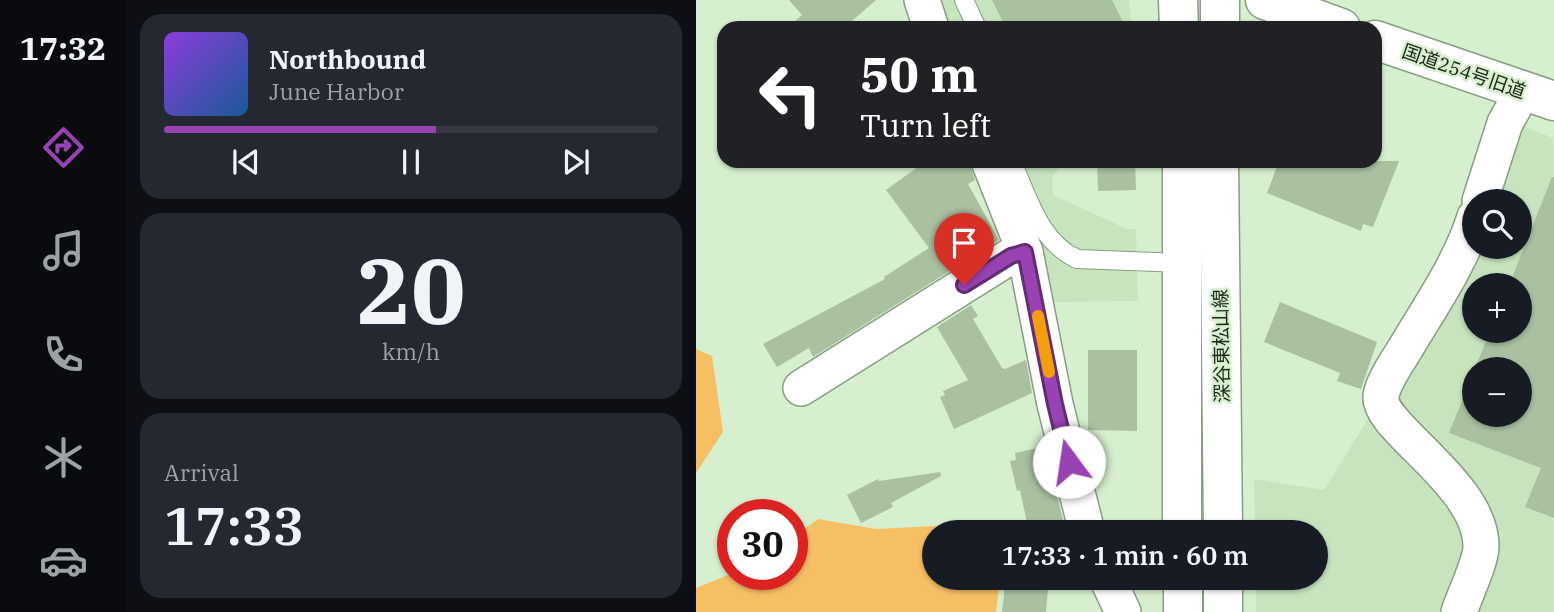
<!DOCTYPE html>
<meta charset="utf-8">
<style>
:root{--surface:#171b24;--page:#242831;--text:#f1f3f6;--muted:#9ea1a6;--line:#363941;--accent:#9843b1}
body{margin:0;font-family:"IBM Plex Serif","Noto Sans JP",serif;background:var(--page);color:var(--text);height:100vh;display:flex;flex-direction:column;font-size:26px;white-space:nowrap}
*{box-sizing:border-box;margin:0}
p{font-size:23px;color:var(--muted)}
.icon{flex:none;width:38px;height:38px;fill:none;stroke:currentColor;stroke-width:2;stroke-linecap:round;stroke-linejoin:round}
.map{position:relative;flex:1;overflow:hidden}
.drawer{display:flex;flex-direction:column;gap:14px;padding:14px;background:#0d0f14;width:570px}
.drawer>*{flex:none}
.guide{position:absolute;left:21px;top:21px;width:665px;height:147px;border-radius:21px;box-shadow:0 2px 5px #0004;background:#202124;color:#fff;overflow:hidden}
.fabs{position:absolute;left:766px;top:189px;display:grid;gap:14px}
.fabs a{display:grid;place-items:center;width:70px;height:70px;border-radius:50%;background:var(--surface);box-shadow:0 2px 5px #0004;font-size:35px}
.speed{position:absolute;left:21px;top:499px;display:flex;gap:14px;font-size:35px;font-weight:700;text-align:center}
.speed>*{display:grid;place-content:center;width:91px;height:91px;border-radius:50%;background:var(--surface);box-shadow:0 2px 5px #0004;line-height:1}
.speed .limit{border:10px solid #d22;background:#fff;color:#111}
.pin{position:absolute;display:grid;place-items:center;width:60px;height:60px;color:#fff;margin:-72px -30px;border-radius:50% 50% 50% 0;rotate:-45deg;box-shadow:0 0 7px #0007}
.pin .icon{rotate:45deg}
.me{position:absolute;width:77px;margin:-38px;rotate:346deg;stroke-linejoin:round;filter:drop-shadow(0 0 5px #0008)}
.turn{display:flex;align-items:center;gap:24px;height:147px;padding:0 28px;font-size:32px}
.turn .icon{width:91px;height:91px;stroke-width:2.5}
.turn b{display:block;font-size:49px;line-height:60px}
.big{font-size:52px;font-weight:600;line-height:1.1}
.drawer .tile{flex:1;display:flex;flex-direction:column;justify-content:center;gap:10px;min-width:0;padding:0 24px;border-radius:21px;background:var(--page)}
.drawer .dial{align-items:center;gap:0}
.dial b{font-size:91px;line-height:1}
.song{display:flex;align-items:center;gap:21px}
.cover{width:84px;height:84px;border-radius:10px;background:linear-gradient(135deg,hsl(270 70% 55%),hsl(210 70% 35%))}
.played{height:7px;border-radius:4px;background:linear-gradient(90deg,var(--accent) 55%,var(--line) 55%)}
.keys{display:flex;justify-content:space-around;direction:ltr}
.trip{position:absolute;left:226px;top:520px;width:406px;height:70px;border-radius:35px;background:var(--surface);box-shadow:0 2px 5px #0004;font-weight:600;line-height:70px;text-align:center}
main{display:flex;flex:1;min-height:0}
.menu{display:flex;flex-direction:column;width:126px;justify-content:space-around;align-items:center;background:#090b0e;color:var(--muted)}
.menu .icon{width:49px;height:49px}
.menu .active{color:var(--accent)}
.menu b{font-size:32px;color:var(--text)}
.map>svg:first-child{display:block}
.built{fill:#c7e4be;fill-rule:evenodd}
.green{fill:#f6bf64}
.building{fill:#a9c1a1;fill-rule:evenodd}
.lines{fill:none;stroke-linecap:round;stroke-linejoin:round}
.lane-casing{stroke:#879e80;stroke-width:20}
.street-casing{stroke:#879e80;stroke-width:38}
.secondary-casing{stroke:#879e80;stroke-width:41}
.primary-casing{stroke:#879e80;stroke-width:41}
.lane{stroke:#fff;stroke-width:18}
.street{stroke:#fff;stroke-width:35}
.secondary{stroke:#fff;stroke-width:38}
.primary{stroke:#fff;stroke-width:38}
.route-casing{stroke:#632c73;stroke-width:18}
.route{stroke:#9843b1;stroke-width:12}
.slow{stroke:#f59e0b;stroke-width:12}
.labels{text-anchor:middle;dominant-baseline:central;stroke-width:5;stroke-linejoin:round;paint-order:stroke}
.street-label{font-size:19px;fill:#1c2519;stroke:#d6efce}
</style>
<main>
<nav class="menu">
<b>17:32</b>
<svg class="icon active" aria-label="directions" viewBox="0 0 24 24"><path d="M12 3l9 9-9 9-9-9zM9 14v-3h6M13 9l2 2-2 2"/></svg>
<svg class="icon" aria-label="music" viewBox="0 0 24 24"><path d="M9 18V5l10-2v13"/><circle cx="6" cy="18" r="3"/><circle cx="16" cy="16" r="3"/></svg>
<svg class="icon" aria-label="phone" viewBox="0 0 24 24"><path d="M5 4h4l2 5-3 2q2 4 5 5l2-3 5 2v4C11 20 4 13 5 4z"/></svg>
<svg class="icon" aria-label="climate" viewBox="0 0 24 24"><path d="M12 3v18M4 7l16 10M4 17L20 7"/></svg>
<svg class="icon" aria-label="car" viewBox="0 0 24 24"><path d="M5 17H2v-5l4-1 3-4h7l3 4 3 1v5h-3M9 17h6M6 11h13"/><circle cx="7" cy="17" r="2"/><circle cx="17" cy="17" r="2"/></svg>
</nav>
<section class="drawer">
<div class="tile">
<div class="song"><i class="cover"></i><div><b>Northbound</b><p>June Harbor</p></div></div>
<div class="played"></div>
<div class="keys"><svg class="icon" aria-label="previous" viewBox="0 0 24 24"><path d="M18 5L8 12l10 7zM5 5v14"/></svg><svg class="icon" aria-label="pause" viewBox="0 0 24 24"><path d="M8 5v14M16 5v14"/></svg><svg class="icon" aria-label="next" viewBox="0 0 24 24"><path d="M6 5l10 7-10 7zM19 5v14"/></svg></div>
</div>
<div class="tile dial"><b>20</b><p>km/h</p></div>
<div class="tile"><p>Arrival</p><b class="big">17:33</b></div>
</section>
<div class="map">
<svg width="858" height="612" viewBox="0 0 858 612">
<rect width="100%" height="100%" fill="#d6efce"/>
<g class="built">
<polygon points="234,0 433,0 436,28 242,28"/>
<path d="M826 126 857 138V612H560V578H620V532H559L558 479 628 490 779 247H824V201H793ZM779 285H824V331H779ZM779 369H824V415H779Z"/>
<polygon points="300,161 366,161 356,179 357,195 431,229 440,229 442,301 343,302"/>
</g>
<g class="green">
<polygon points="0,349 16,356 27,432 0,473"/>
<polygon points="122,519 180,529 240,526 266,532 238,532 238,578 304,578 300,612 0,612 0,588 37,573 96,574 96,538"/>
</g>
<g class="building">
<polygon points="93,0 180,0 148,28 91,28 106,15"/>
<polygon points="296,0 416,0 430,28 310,28"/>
<polygon points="230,161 273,161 279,180 272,184 303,240 117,357 113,348 81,367 67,344 189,279 188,277 233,248 190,190"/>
<polygon points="401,161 439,161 440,190 402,191"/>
<polygon points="583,161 703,161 677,227 667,224 665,231 571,193"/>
<path d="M856 177H858V518L829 507 845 468 753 433 794 331H824V285H813ZM779 369H824V415H779Z"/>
<polygon points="584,302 681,342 665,389 641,381 644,373 568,342"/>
<polygon points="275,305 282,316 277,319 306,368 309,369 330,360 336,393 258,429 244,397 249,395 247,391 272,380 241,327"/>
<polygon points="392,350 441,350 441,431 392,430"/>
<polygon points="347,447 349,456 351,455 370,532 333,532 324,490 321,491 314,461 320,460 319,453"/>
<polygon points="244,472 245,476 195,503 197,507 165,523 151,495 182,479 183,481"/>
<polygon points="309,585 352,589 350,612 306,612"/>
</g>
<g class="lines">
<defs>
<g id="lane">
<polyline points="268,0 281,28"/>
<path d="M320 161 319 169C334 203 345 242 381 259L486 263"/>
</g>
<g id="street">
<polyline points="226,0 235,28"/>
<polyline points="293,161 329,252 359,404 391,532"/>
<polyline points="784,201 809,123 827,91"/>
<polyline points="105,388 315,256 329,252"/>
<polyline points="411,578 427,612"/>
<path d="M763 612C768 597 785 561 785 547 786 484 681 427 685 396 687 381 704 358 712 344 736 304 765 262 779 217"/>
</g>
<g id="secondary">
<polyline points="569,0 645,28"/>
<polyline points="679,40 858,101"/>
</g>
<g id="primary">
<polyline points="482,0 483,28"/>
<polyline points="524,28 524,0"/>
<polyline points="486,161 486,532"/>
<polyline points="523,161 527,532"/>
<polyline points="487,578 487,612"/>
<polyline points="527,578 527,612"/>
</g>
</defs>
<use href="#lane" class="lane-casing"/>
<use href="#street" class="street-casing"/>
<use href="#secondary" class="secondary-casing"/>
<use href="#primary" class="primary-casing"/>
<use href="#lane" class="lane"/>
<use href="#street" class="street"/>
<use href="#secondary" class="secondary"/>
<use href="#primary" class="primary"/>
</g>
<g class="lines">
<defs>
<polyline id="route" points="268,285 315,256 329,252 359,404 373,462"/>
</defs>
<use href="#route" class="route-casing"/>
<use href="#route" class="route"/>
<polyline class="slow" points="342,316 353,372"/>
</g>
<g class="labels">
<g class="street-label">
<text transform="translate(768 71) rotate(19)">国道254号旧道</text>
<text transform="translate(525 346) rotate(-91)">深谷東松山線</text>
</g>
</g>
</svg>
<div class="fabs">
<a><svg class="icon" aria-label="search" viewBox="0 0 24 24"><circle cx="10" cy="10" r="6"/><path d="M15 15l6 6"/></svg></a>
<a>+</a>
<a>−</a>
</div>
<div class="speed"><div class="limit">30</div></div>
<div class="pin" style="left:268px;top:285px;background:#d93025"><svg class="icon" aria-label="arrive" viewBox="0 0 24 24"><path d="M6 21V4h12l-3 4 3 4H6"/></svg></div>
<svg class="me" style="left:373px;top:462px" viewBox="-20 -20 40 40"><circle r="19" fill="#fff"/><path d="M0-13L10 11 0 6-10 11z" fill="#9843b1"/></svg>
<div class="trip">17:33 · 1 min · 60 m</div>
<div class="guide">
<div class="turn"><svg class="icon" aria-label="left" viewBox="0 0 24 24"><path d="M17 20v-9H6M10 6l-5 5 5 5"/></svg><div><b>50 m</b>Turn left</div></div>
</div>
</div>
</main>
